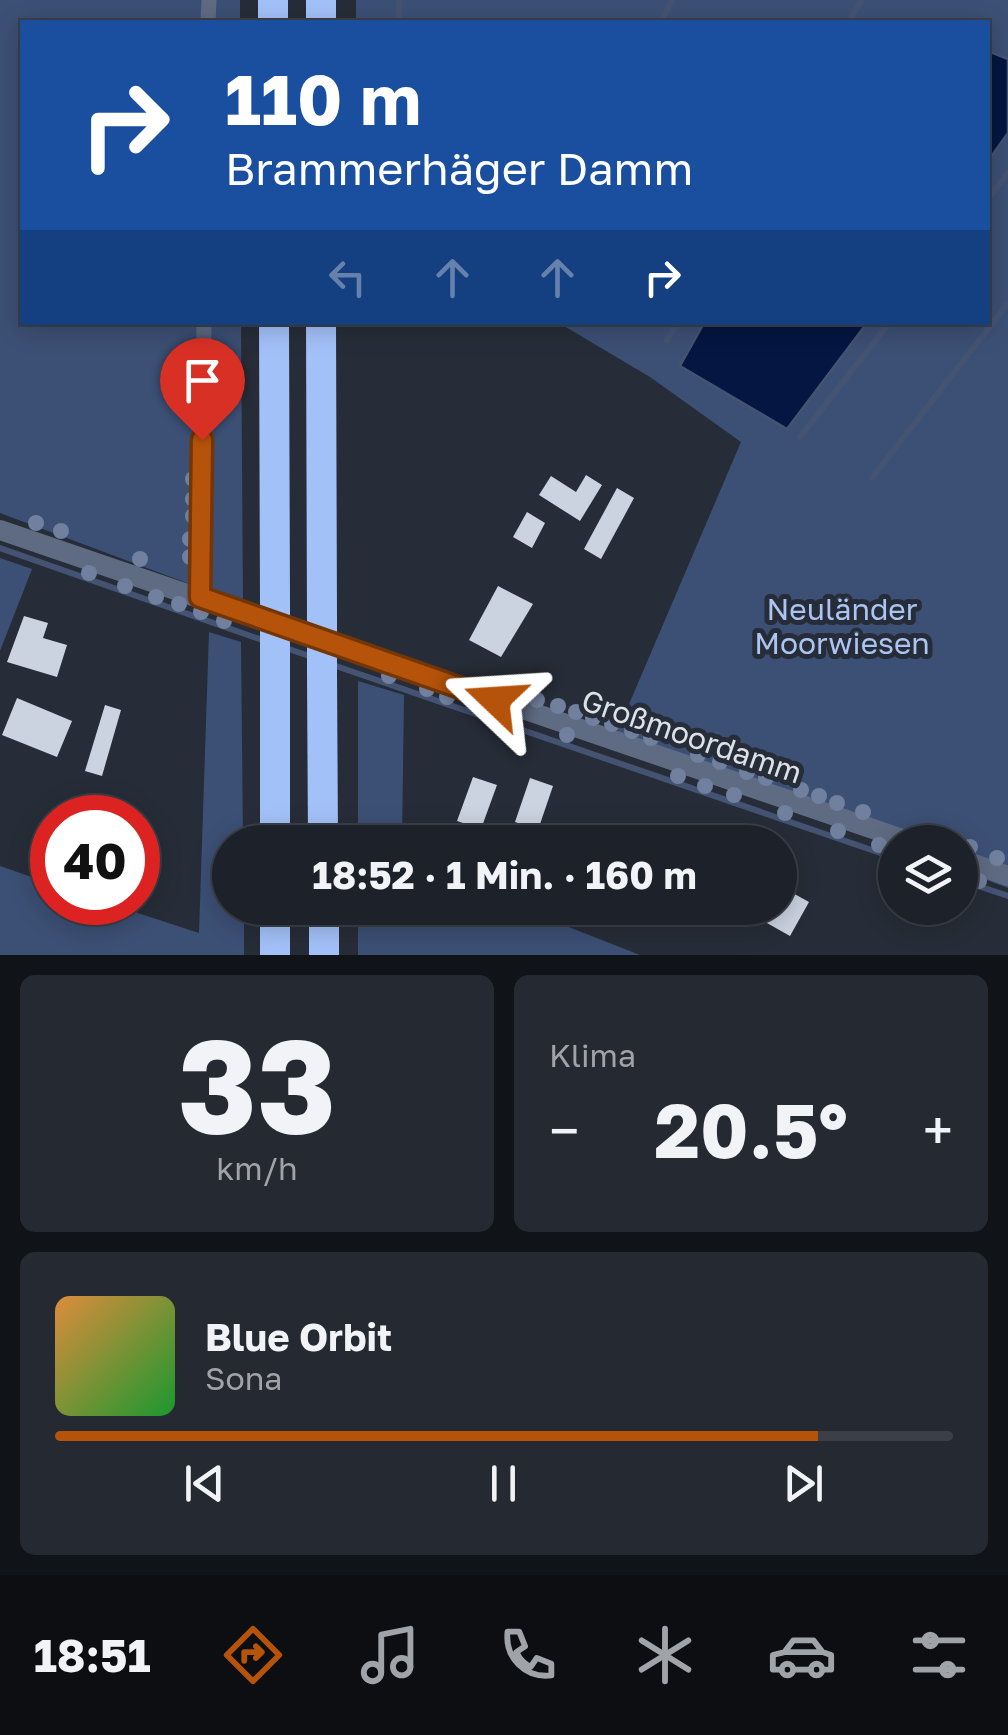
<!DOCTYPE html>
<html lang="de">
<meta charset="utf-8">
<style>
:root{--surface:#1d222a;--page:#252a32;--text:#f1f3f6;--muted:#a0a4a8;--line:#3b3f47;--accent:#b45309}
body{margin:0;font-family:"Golos Text",sans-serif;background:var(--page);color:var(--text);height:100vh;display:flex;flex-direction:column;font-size:38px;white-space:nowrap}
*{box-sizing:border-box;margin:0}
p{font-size:32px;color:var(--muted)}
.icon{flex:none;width:55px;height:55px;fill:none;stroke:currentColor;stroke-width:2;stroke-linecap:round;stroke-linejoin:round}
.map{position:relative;height:955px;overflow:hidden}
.sheet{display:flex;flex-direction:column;gap:20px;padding:20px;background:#101317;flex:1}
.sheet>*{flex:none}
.banner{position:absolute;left:20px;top:20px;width:970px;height:305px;border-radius:0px;box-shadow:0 5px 25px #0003,0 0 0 2px var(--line);background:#1a4fa0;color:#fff;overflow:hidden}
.buttons{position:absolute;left:878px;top:825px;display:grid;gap:20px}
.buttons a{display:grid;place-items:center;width:100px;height:100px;border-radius:50%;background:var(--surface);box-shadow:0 5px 25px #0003,0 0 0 2px var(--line);font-size:50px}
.speed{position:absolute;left:30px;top:795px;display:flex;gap:20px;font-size:50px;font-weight:700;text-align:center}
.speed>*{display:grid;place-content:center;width:130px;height:130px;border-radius:50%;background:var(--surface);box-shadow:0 5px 25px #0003,0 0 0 2px var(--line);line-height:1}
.speed .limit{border:15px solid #d22;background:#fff;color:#111}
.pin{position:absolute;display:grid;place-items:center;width:85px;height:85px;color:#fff;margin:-102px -42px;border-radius:50% 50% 50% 0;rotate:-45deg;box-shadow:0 0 10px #0007}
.pin .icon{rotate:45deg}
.me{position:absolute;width:110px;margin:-55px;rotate:290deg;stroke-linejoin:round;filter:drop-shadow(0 0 8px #0008)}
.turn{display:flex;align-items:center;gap:35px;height:210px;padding:0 40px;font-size:45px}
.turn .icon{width:130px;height:130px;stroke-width:2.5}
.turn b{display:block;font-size:70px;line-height:85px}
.lanes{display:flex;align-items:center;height:95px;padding:0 40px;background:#0003;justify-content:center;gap:50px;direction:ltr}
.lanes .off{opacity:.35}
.big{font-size:75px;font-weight:700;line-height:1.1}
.sheet .widget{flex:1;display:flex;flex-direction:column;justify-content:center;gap:15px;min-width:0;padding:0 35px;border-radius:15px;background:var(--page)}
.sheet .dial{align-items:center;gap:0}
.dial b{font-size:130px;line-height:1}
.song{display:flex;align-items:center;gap:30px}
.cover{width:120px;height:120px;border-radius:15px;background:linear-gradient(135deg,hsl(30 70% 55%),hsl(130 70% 35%))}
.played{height:10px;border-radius:5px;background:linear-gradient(90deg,var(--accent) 85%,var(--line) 85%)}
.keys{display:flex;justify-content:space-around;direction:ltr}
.heat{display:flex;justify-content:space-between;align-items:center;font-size:55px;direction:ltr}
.sheet .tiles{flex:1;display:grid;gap:20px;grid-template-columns:1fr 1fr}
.widget:last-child{grid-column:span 2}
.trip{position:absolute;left:212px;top:825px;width:585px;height:100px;border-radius:50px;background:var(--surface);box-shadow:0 5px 25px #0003,0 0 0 2px var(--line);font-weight:700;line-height:100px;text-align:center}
.dock{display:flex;height:160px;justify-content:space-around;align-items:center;background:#0c0e11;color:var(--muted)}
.dock .icon{width:70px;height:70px}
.dock .active{color:var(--accent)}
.dock b{font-size:45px;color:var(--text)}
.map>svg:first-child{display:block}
.green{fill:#3c5075}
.water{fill:#041641;stroke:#455373;stroke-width:2.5}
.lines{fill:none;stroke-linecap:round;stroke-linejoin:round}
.stream{stroke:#455373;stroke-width:6}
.building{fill:#cbd2e0}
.minor{stroke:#5f6b82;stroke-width:15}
.tertiary{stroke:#5f6b82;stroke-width:20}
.motorway{stroke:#a3c1f9;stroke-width:30}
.motorway-bridge{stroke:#a3c1f9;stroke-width:30}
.tree{fill:#70809e}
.route-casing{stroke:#753606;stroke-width:25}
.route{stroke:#b45309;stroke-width:18}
.labels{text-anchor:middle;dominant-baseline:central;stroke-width:10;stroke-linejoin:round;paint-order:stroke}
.park-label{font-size:30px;fill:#acc4f2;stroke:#272d38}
.street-label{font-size:30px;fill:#dde1e8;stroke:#272d38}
</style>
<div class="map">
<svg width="1008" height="955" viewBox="0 0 1008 955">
<rect width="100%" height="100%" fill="#272d38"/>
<g class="green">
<polygon points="0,0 240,0 240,22 22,22 22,322 241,323 243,604 0,513"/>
<polygon points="356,0 1008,0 1008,888 960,870 960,842 895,842 612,744 741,442 650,377 559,323 988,322 988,22 356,22"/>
<polygon points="0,558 32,569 0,651"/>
<polygon points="209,632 241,642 243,842 230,842 230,908 244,908 244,955 0,955 0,866 52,884 52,902 107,903 199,933"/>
<polygon points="358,681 404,695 402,842 358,842"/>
<polygon points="358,908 520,908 640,955 358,955"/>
</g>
<g class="water">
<polygon points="988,51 1008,59 1008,133 988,161"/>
<polygon points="704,323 704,322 867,323 787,429 680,366"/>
</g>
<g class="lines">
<g class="stream">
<polyline points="399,22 399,0"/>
<polyline points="661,22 672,0"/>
<polyline points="849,22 862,0"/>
<polyline points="988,199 1008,173"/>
<polyline points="667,340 678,322"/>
<polyline points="800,437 890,322"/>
<polyline points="872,478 1008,303"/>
<polyline points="0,548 265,641"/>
<polyline points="286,648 312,657"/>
<polyline points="333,665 895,858"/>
<polyline points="960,880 1008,896"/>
</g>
</g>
<g class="building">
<polygon points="586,475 602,485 580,521 539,495 551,476 576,492"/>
<polygon points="617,488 634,498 601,559 584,549"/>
<polygon points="527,512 545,523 532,548 513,537"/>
<polygon points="498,586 533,604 501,657 469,640"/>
<polygon points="24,616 48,623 43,638 67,645 57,677 7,662"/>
<polygon points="17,698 72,721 57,757 2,735"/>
<polygon points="105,705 121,710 102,776 85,771"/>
<polygon points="473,777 497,785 481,829 457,821"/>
<polygon points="530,778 553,786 538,830 515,822"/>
<polygon points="750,831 778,842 745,842"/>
<polygon points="780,886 809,902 790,936 751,914 754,908 780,908"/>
</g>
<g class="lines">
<g class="minor">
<polyline points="208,22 209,0"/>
<polyline points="200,597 204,322"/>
</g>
<g class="tertiary">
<polyline points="0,530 911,842"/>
<polyline points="960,859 1008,876"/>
</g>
<g class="motorway">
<polyline points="273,0 273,22"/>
<polyline points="321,0 321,22"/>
<polyline points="274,322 275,604"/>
<polyline points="321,322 322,621"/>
<polyline points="275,655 275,842"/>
<polyline points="322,672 323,842"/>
<polyline points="275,908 275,955"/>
<polyline points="324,908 324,955"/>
</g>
<g class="motorway-bridge">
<polyline points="275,604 275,655"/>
<polyline points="322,621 322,672"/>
</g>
</g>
<g class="tree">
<circle cx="195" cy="348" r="8"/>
<circle cx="195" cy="408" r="8"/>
<circle cx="193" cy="479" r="8"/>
<circle cx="193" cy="499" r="8"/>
<circle cx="193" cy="516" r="8"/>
<circle cx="36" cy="523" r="8"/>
<circle cx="61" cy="531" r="8"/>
<circle cx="190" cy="539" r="8"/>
<circle cx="190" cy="557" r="8"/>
<circle cx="140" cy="559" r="8"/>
<circle cx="89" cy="573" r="8"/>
<circle cx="125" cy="586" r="8"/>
<circle cx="156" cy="597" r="8"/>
<circle cx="179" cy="604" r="8"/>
<circle cx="201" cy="612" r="8"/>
<circle cx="224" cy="621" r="8"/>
<circle cx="389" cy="676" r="8"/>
<circle cx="427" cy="689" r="8"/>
<circle cx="447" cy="697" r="8"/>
<circle cx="537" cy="700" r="8"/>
<circle cx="558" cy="706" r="8"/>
<circle cx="494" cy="712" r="8"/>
<circle cx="576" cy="712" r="8"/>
<circle cx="593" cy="718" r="8"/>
<circle cx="612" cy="724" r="8"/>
<circle cx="632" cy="731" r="8"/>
<circle cx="567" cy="735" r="8"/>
<circle cx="651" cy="738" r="8"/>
<circle cx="698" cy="755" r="8"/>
<circle cx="720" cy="762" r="8"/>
<circle cx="747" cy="772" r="8"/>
<circle cx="678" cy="776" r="8"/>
<circle cx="766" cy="778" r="8"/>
<circle cx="705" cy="786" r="8"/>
<circle cx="801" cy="790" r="8"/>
<circle cx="734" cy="795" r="8"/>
<circle cx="819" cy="796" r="8"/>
<circle cx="837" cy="803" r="8"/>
<circle cx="863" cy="812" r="8"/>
<circle cx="785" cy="813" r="8"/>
<circle cx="838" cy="831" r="8"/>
<circle cx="879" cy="845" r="8"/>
<circle cx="970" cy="847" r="8"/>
<circle cx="997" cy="858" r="8"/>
<circle cx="979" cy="881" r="8"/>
</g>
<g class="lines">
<defs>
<polyline id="route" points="202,440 200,597 495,700"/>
</defs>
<use href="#route" class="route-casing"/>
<use href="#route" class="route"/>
</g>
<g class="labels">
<g class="park-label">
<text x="842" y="609">Neuländer<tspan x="842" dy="34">Moorwiesen</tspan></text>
</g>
<g class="street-label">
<text transform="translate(692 736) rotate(19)">Großmoordamm</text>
</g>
</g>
</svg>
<div class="buttons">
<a><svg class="icon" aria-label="layers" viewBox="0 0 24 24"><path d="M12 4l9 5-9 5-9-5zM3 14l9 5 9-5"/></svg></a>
</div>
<div class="speed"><div class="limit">40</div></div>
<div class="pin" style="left:202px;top:440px;background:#d93025"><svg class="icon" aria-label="arrive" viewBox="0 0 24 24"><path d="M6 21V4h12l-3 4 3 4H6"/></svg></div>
<svg class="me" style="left:495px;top:700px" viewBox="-20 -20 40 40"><path d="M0-17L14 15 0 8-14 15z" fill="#b45309" stroke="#fff" stroke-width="4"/></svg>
<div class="trip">18:52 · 1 Min. · 160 m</div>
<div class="banner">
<div class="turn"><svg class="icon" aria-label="right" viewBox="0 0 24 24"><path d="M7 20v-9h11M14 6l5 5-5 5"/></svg><div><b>110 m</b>Brammerhäger Damm</div></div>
<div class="lanes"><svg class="icon off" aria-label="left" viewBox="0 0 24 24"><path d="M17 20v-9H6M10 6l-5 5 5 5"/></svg><svg class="icon off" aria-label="ahead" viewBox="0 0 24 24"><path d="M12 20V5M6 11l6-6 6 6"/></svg><svg class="icon off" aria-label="ahead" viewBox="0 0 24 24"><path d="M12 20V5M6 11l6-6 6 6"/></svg><svg class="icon" aria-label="right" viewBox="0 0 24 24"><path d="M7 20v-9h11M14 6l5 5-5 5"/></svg></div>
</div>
</div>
<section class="sheet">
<div class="tiles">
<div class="widget dial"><b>33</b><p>km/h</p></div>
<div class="widget"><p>Klima</p>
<div class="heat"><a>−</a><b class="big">20.5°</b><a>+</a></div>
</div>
<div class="widget">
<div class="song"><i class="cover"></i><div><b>Blue Orbit</b><p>Sona</p></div></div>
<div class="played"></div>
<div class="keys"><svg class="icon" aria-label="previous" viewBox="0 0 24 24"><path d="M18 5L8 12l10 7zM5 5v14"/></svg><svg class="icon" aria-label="pause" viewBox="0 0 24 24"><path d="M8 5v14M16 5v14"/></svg><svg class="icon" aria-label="next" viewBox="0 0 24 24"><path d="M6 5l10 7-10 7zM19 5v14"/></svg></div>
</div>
</div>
</section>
<nav class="dock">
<b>18:51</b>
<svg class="icon active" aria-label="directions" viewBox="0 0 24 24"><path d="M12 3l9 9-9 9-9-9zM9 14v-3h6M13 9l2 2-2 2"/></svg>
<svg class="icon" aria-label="music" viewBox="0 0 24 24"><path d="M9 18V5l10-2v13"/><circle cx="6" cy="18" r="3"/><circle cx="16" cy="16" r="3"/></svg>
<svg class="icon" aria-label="phone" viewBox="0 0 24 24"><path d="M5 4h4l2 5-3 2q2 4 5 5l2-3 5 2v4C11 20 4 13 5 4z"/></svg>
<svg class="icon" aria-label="climate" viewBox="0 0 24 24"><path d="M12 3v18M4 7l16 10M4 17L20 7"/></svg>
<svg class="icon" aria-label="car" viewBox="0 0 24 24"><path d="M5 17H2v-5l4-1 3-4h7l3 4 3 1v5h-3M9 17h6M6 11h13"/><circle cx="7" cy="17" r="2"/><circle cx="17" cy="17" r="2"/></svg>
<svg class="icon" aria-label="filters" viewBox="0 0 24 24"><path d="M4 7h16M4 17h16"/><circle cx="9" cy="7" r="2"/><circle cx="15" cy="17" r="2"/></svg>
</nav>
